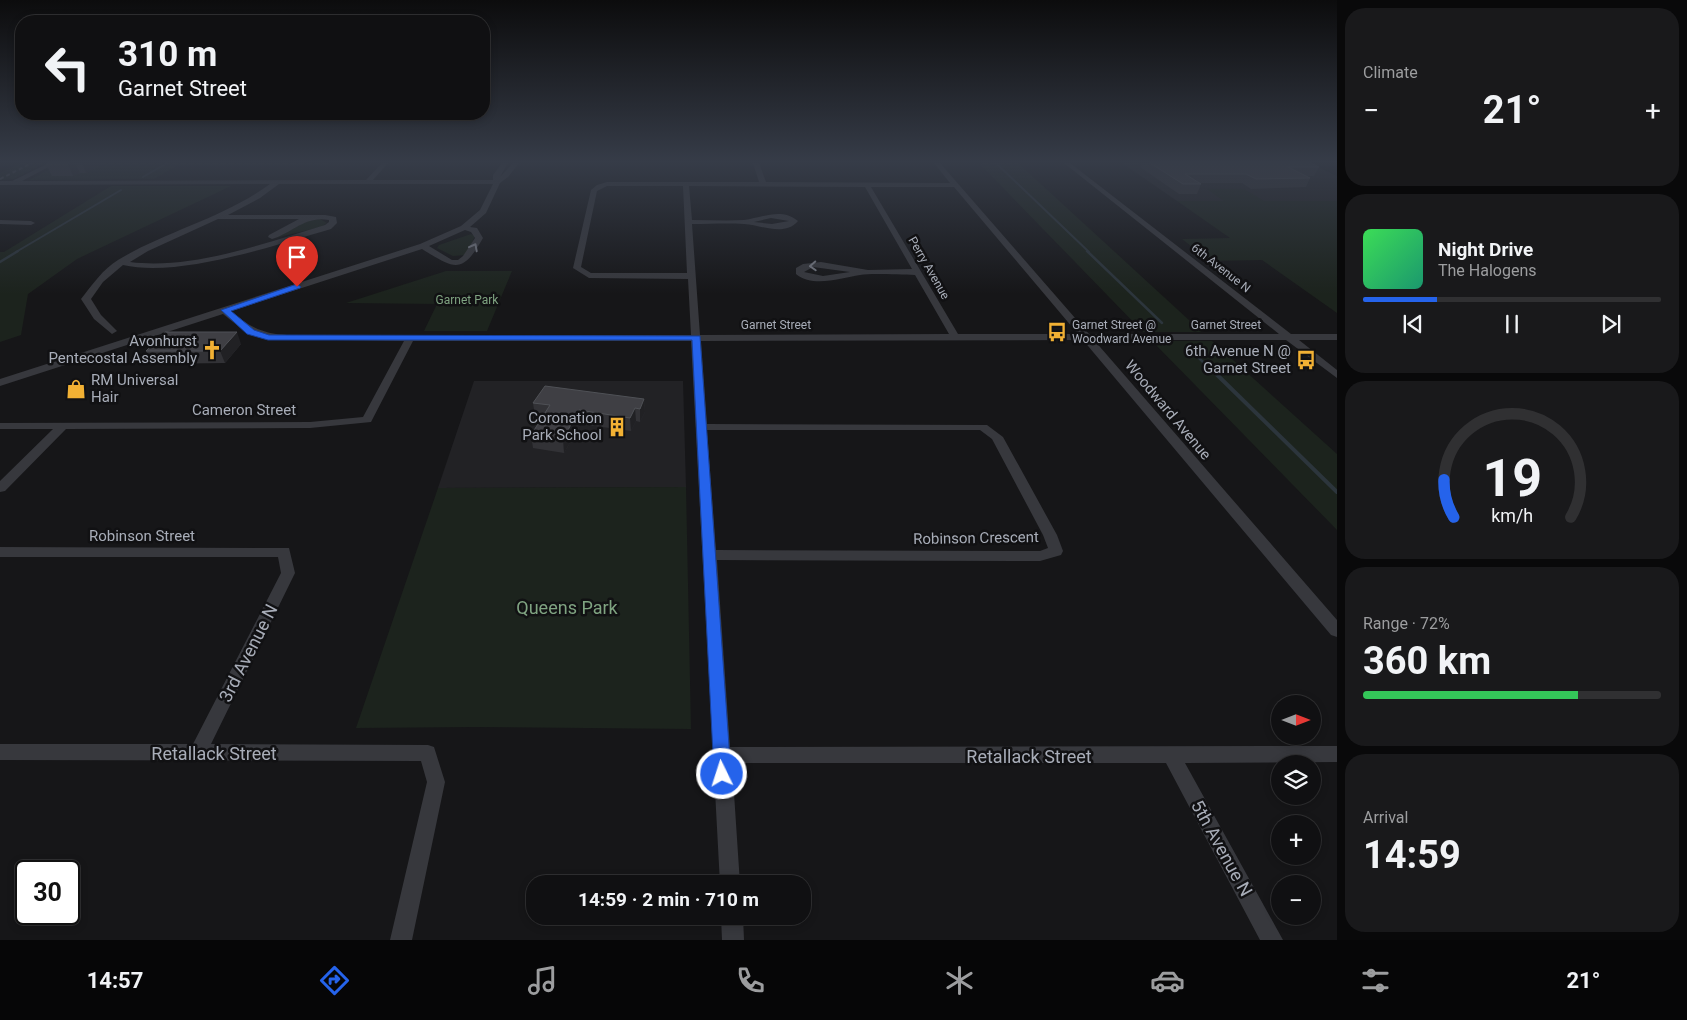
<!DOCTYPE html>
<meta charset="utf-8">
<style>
:root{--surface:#101012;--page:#19191b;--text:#f1f3f6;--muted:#9c9d9f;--line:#303032;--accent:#2563eb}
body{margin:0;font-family:Roboto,sans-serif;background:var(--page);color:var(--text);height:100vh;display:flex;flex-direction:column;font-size:19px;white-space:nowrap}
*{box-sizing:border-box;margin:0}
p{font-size:16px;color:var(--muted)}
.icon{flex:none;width:28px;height:28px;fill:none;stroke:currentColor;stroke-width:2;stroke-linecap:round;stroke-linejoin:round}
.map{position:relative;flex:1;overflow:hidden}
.panel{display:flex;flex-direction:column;gap:8px;padding:8px;background:#09090a;width:350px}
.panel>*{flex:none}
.guide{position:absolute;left:15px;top:15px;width:475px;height:105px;border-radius:20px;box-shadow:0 2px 8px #0003,0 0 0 1px var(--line);background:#101012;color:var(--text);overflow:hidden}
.needle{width:32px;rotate:90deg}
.tools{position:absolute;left:1271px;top:695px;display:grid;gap:10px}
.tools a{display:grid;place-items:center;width:50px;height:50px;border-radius:50%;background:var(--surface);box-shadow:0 2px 8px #0003,0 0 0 1px var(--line);font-size:25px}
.speed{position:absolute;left:15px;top:860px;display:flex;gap:10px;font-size:25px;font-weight:700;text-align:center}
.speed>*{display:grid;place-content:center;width:65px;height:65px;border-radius:50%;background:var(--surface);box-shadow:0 2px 8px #0003,0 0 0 1px var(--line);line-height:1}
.speed .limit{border:2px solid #111;border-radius:8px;background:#fff;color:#111}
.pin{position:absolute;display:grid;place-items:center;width:42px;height:42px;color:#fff;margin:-51px -21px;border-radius:50% 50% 50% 0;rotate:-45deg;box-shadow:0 0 5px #0007}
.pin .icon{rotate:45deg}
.me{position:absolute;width:55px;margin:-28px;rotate:356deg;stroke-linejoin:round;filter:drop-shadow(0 0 4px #0008)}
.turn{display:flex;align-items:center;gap:18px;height:105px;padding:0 20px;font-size:22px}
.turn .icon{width:65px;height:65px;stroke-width:2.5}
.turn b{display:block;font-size:35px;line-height:42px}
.big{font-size:38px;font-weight:700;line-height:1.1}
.panel .widget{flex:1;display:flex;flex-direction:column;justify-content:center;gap:8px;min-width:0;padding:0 18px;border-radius:20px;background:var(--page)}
.panel .dial{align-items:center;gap:0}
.dial svg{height:130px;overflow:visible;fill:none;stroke:var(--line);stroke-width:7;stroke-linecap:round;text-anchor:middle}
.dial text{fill:var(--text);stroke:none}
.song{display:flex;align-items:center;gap:15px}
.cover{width:60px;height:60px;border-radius:8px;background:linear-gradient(135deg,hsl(130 70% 55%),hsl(160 70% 35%))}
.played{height:5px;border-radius:2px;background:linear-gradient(90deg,var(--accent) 25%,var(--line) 25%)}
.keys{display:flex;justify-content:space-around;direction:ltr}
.heat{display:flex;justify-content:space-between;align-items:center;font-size:28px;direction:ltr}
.charge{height:8px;border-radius:4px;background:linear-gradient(90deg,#34c759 72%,var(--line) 0)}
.trip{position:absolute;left:526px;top:875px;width:285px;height:50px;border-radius:20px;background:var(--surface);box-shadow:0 2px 8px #0003,0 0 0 1px var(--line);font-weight:700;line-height:50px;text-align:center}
.tab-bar{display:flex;height:80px;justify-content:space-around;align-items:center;background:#060607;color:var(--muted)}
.tab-bar .icon{width:35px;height:35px}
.tab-bar .selected{color:var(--accent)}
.tab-bar b{font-size:22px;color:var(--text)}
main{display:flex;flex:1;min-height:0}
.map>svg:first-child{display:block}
.built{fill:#222225}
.green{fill:#1c231d}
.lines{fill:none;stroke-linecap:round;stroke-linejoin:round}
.stream-far2{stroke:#2c353c;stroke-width:2}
.stream-far1{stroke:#2c353c;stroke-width:2.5}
.stream{stroke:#2c353c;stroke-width:4}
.minor{fill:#37383d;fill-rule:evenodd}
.rail{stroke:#4a4c52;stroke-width:2;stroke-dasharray:4 3;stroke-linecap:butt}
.wall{fill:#323236}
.shaded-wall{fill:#212124}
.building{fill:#3f3f44;stroke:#4f5156}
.oneway{stroke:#757881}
.route{fill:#2563eb;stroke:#184099}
.labels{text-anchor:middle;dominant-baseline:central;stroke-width:5;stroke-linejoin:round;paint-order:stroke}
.far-street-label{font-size:12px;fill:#a8adb8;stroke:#111113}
.far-park-label{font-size:12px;fill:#7fa381;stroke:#111113}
.far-poi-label{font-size:12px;fill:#a8adb8;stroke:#111113;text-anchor:start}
.poi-label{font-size:15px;fill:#a8adb8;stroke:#111113;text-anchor:end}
.street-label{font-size:15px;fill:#a8adb8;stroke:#111113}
.near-park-label{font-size:18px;fill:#7fa381;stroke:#111113}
.near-street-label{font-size:18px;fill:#a8adb8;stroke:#111113}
</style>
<main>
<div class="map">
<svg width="1337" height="940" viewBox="0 0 1337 940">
<rect width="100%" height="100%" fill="#161618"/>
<g class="built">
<polygon points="1122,163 1309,163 1337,176 1337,201 1177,201"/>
<polygon points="474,381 683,381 686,487 438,488"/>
</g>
<g class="green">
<polygon points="21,163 45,163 14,179 0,180 0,173"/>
<polygon points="62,163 331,163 328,165 178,165 154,179 29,180"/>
<polygon points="979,163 1018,163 1202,332 1143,332"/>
<polygon points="111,186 231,186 77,259 28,294 21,335 0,342 0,252 4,252"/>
<polygon points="1207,189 1244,189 1264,201 1337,201 1337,313 1262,260 1210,261 1182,239 1230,238 1177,201 1224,201"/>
<polygon points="320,219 327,223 321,227 275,238 307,221"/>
<polygon points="471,234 475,236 466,255 453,256 437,248 439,245"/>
<polygon points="446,271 512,271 487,331 424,331 437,304 346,303"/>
<polygon points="1152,341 1212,341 1337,454 1337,530"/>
<polygon points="686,487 691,729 474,727 356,728 438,488"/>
</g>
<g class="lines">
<g class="stream-far2">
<polyline points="996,163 1089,252"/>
<polyline points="143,177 167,163"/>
<polyline points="16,252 121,190"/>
</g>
<g class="stream-far1">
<polyline points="1087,251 1162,323"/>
<polyline points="0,262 18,251"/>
<polyline points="1196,355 1208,367"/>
</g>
<polyline class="stream" points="1207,365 1337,492"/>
<g class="minor">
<path d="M49 163H56L22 181 366 180 382 163H388L373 180H493V175L502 163H508L500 177 513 163H519L508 177 500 183 486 213 470 227 477 228 483 238C462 275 455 269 422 249L231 311C249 327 263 334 287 335H691L688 279 589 278 573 268 591 190 597 185 607 182H759L753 163H759L766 182 950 183 934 163H940L1089 334H1279L1064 163H1070L1291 334H1337V340H1299L1337 370V378L1286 340H1094L1337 620V637L1331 635 1083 340 701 341 707 424 987 425 1003 437 1057 535 1063 551 1061 555 1040 561 717 560 730 747 1337 746V762L1185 763 1283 940H1260L1166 763H732L740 884H720L691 341H413L371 422 310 428 66 429 5 491 0 492V481L53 429H0V423L310 422 363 417 404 341 267 339 243 330 223 314 0 386V379L420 244 461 226 480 210 493 184H279L260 198 228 215H325L336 217 337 223 331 229C275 245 180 278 123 265L103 282 91 299 101 315 117 331 112 334 94 319 81 299C92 285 103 269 118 260 166 231 224 218 270 184L0 185V181H12ZM607 186H683L687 273H591L581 267 597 191ZM689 186 865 187 912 269 868 270 821 262 803 264 796 268V274C813 288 841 278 860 275 873 273 900 275 915 275L949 334 700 335 692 224C710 224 727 223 744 224 762 225 784 237 798 221 781 207 762 218 744 220 727 221 709 220 692 220ZM871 187H954L1078 334H958ZM771 218 789 221 772 224 754 222ZM218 219H299L269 235 268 237 272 239C292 233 306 215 329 220V222L325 225C265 243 193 270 130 262L148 251ZM465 230 471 232 475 238 463 256 458 260H452L429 246ZM813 267 850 272 823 276 804 272ZM707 430H980L992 439 1043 535 1048 548 1040 551 716 550Z"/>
<polygon points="0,220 31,221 35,223 31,225 0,224"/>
<polygon points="0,547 289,548 295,573 211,744 428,745 434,747 445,782 412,940 390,940 427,782 421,761 0,760 0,744 193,744 281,573 278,557 0,557"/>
<polygon points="721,916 743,916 744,940 722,940"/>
</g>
<polyline class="rail" points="0,179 32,163"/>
</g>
<g class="wall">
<polygon points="48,163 104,163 86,173 80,173 73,176 52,176 46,164"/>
<polygon points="1142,163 1311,163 1319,167 1314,176 1306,176 1310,178 1306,187 1251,189 1242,183 1200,183 1201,184 1197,194 1179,194 1140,167"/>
<polygon points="241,344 225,363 152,364 146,351"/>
<polygon points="644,399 645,412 640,422 636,421 631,431 581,424 564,453 533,448 531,435 543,417 535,416 533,403"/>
</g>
<g class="shaded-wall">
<polygon points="70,163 75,163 80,173 73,176 68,164"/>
<polygon points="82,163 104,163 86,173"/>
<polygon points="237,332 241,344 225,363 220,351"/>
<polygon points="644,399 645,412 640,422 640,409"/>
<polygon points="635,408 636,421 631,431 630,418"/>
<polygon points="579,410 581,424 564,453 563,439"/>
</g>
<g class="building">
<polygon points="48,163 70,163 68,164 46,164"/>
<polygon points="1150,163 1311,163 1319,167 1288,167 1310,178 1256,179 1246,174 1185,174 1201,184 1183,184"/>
<polygon points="165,332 237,332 220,351 146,351"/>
<polygon points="545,386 644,399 640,409 635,408 630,418 579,410 563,439 531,435 550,405 533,403"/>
</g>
<defs><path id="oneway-chevron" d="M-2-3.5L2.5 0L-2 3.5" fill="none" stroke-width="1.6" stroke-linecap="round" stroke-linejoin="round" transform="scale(1.25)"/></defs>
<g class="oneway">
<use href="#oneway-chevron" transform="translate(474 247) rotate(-62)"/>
<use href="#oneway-chevron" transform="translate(813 266) rotate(177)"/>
</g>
<linearGradient id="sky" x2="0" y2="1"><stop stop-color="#0c0c0d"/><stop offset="0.55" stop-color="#363c48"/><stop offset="1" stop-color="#363c48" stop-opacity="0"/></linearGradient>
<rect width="1337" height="294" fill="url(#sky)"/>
<polygon class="route" points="297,284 301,287 300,288 231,311 254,330 269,335 700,336 731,774 728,779 722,782 716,779 714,774 692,340 268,340 247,334 221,310"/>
<defs>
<symbol id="bus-bare" viewBox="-9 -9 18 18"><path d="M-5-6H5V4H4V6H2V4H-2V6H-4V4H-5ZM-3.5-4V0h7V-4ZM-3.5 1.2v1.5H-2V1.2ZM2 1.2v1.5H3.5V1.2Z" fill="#f2b134" stroke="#111113" stroke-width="2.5" paint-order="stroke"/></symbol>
<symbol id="church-bare" viewBox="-9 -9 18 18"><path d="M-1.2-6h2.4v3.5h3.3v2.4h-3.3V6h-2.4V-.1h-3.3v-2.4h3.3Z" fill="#f2b134" stroke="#111113" stroke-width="2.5" paint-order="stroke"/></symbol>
<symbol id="shop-bare" viewBox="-9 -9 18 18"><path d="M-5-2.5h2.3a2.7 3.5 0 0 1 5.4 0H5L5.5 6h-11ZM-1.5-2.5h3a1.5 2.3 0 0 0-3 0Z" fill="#f2b134" stroke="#111113" stroke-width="2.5" paint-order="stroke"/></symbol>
<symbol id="building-bare" viewBox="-9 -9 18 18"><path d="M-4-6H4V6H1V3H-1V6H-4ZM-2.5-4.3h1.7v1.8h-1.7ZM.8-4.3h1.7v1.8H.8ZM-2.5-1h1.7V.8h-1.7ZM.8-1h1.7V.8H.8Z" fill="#f2b134" stroke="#111113" stroke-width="2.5" paint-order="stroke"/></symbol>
</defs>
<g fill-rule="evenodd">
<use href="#bus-bare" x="1043" y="318" width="28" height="28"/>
<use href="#church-bare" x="198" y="336" width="28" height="28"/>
<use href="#bus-bare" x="1292" y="346" width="28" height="28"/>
<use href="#shop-bare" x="62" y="375" width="28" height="28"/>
<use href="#building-bare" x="603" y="413" width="28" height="28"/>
</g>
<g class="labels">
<g class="far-street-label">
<text transform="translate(929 268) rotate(60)">Perry Avenue</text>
<text transform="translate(1221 268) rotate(38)">6th Avenue N</text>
<text x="776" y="325">Garnet Street</text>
<text x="1226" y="325">Garnet Street</text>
</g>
<g class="far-park-label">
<text x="467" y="300">Garnet Park</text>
</g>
<g class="far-poi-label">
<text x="1072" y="325">Garnet Street @<tspan x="1072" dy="14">Woodward Avenue</tspan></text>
</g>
<g class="poi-label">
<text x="197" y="341">Avonhurst<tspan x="197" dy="17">Pentecostal Assembly</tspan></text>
<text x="1291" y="351">6th Avenue N @<tspan x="1291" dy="17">Garnet Street</tspan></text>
<text x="91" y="380" text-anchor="start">RM Universal<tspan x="91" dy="17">Hair</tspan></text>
<text x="602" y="418">Coronation<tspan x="602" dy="17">Park School</tspan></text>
</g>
<g class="street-label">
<text x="244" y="410">Cameron Street</text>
<text transform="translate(1168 410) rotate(50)">Woodward Avenue</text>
<text x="142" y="536">Robinson Street</text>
<text transform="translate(976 538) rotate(-1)">Robinson Crescent</text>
</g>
<g class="near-park-label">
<text x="567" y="607">Queens Park</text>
</g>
<g class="near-street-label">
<text transform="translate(248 653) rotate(-63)">3rd Avenue N</text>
<text x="214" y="753">Retallack Street</text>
<text x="1029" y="756">Retallack Street</text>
<text transform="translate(1222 848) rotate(61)">5th Avenue N</text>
</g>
</g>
</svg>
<div class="tools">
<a><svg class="needle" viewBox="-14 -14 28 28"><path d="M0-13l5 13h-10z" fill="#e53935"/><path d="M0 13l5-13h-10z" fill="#9c9d9f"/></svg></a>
<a><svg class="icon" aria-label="layers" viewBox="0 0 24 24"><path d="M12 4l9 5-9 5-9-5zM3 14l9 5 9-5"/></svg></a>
<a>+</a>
<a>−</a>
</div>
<div class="speed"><div class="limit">30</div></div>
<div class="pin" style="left:297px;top:287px;background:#d93025"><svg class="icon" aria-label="arrive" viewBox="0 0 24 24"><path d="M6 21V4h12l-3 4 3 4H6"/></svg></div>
<svg class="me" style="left:722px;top:774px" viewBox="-20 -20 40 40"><circle r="17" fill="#2563eb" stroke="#fff" stroke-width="3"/><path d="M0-11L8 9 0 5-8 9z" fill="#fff"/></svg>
<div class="trip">14:59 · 2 min · 710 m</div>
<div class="guide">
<div class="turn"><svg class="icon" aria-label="left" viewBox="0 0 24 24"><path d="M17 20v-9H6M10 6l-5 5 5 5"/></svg><div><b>310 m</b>Garnet Street</div></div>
</div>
</div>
<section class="panel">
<div class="widget"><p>Climate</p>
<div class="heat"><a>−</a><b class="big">21°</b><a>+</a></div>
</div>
<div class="widget">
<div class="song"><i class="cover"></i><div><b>Night Drive</b><p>The Halogens</p></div></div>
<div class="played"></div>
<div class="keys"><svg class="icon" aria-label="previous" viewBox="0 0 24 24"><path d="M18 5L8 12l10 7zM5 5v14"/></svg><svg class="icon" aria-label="pause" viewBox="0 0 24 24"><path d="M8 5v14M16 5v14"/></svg><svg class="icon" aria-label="next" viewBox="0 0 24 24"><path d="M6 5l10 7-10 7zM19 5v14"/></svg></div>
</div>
<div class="widget dial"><svg viewBox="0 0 100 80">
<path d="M14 69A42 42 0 1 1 86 69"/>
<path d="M14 69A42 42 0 0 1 8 46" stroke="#2563eb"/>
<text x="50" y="56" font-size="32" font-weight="700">19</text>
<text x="50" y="72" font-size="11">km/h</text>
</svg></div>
<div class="widget"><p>Range · 72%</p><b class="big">360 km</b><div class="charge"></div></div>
<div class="widget"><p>Arrival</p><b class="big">14:59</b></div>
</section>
</main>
<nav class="tab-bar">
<b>14:57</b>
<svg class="icon selected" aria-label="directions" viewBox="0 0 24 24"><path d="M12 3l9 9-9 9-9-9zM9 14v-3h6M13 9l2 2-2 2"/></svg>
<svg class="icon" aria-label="music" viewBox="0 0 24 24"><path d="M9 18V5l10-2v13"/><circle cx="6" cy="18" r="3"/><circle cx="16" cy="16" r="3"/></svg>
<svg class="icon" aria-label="phone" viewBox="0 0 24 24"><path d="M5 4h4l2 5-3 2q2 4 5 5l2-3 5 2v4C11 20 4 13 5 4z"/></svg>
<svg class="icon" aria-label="climate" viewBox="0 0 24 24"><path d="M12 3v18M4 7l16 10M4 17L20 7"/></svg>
<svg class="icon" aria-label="car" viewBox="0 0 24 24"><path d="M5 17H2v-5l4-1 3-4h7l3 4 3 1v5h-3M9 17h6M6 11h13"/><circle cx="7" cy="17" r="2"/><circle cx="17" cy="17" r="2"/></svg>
<svg class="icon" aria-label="filters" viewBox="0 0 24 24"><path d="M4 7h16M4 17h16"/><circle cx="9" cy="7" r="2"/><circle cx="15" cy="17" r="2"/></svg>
<b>21°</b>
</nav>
